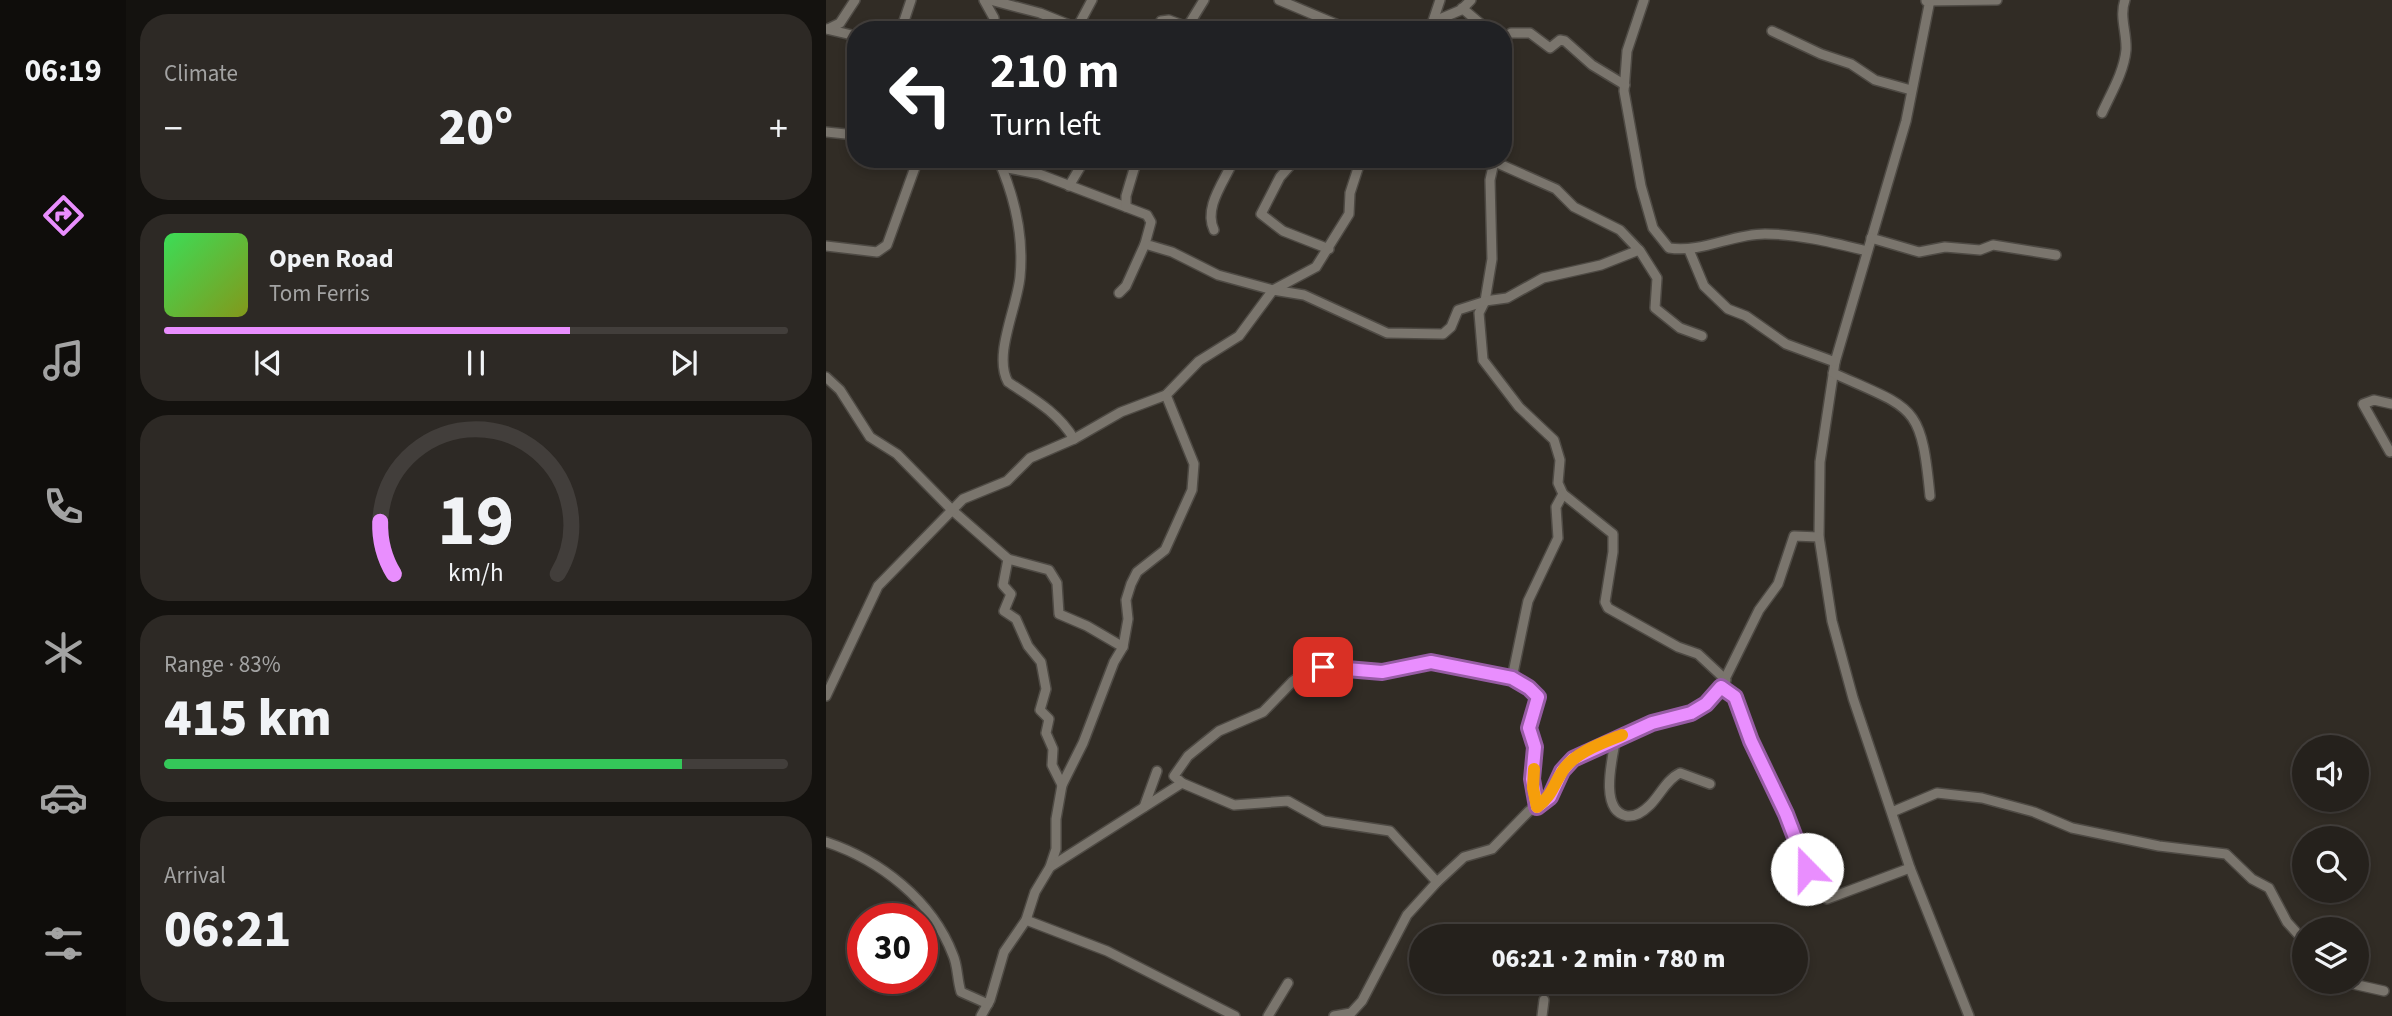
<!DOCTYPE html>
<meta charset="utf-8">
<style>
:root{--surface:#25211c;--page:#2d2925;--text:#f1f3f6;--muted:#a3a3a3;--line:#423e3b;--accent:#e98efe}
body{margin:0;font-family:"Source Sans 3",sans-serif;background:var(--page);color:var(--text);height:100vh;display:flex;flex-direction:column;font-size:26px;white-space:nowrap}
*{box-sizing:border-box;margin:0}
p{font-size:23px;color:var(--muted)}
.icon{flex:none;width:38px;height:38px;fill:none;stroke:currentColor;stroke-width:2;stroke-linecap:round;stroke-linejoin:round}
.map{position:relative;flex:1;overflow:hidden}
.side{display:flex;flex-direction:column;gap:14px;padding:14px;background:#14120f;width:700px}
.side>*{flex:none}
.guide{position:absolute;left:21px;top:21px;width:665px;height:147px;border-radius:28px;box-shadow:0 4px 10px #0003,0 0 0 2px var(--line);background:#202124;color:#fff;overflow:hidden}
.fabs{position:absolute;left:1466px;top:735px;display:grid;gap:14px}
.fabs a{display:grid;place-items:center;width:77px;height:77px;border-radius:50%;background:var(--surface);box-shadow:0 4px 10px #0003,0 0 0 2px var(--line);font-size:35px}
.speed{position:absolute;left:21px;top:903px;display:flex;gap:14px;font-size:35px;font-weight:700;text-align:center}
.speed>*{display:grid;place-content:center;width:91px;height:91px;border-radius:50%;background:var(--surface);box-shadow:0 4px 10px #0003,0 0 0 2px var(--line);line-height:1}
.speed .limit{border:10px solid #d22;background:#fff;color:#111}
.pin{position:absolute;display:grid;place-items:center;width:60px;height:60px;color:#fff;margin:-30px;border-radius:14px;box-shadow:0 4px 10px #0006}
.me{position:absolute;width:77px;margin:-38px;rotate:338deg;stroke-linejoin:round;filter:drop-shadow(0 0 5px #0008)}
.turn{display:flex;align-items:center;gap:24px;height:147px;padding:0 28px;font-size:32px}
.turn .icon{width:91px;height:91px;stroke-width:2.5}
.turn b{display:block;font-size:49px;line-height:60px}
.big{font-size:52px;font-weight:800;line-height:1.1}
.side .card{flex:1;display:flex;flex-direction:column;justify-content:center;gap:10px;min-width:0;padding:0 24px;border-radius:28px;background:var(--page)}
.side .dial{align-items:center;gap:0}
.dial svg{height:182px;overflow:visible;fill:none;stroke:var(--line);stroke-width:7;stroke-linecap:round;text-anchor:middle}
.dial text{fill:var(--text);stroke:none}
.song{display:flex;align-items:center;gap:21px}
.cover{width:84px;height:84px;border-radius:10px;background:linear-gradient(135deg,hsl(130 70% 55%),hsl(70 70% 35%))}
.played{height:7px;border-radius:4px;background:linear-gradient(90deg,var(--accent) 65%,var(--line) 65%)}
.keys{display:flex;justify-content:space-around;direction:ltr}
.heat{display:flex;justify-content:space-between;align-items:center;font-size:38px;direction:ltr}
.charge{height:10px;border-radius:5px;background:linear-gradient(90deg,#34c759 83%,var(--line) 0)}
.trip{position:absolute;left:583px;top:924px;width:399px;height:70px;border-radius:35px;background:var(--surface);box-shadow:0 4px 10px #0003,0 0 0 2px var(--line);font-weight:800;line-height:70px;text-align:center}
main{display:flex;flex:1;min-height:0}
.dock{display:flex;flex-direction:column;width:126px;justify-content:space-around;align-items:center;background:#0f0d0b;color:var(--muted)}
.dock .icon{width:49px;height:49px}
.dock .active{color:var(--accent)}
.dock b{font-size:32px;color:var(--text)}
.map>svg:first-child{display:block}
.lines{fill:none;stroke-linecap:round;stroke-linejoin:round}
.minor-casing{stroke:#4e4a44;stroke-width:12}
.minor{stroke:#7a756d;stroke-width:9}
.route-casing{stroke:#975ca5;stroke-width:18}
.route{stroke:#e98efe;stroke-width:12}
.slow{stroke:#f59e0b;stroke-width:12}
</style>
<main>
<nav class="dock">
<b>06:19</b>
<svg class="icon active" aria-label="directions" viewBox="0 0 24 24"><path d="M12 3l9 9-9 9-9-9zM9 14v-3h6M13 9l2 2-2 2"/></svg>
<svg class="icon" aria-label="music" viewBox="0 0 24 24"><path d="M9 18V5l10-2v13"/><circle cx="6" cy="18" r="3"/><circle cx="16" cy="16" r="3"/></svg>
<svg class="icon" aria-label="phone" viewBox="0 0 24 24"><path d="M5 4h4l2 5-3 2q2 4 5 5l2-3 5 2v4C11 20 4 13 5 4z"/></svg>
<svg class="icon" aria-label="climate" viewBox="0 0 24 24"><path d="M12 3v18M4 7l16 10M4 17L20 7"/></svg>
<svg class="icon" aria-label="car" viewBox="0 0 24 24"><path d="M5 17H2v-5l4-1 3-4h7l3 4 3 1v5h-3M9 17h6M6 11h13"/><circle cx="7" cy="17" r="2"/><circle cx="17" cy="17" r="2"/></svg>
<svg class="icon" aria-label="filters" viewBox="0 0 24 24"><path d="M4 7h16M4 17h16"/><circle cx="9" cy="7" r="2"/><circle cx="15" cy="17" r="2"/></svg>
</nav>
<section class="side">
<div class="card"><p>Climate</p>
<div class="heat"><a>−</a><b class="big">20°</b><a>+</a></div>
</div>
<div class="card">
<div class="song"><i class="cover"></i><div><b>Open Road</b><p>Tom Ferris</p></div></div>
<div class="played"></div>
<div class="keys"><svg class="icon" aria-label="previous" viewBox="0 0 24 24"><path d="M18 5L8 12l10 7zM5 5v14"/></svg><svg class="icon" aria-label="pause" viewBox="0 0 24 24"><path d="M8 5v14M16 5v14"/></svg><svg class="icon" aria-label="next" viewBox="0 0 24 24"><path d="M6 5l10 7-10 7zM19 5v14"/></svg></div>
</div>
<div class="card dial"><svg viewBox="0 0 100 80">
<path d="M14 69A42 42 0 1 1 86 69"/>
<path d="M14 69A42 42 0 0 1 8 46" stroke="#e98efe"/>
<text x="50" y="56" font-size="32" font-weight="700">19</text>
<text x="50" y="72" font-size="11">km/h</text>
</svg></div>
<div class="card"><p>Range · 83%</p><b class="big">415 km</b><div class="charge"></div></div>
<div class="card"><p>Arrival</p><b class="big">06:21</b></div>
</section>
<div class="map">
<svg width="1566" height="1016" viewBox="0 0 1566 1016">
<rect width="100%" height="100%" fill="#312c25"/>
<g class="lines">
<defs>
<g id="minor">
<polyline points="158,0 168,18 169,30"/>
<polyline points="164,0 214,13 251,28 266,0"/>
<polyline points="453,0 524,30"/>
<path d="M818 0 801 51 798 91 815 186 827 228 843 248C877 253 905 234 939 234 973 234 1008 243 1041 251"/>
<polyline points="1104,0 1080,121 1009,362 994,462 993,537 1006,621 1027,698 1084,868 1143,1016"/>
<polyline points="1100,1 1171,0"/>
<polyline points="636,8 662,30"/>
<polyline points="609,21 635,10 645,0"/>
<polyline points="362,26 378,0"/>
<polyline points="1,29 30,36"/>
<polyline points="2,29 14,23 29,0"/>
<polyline points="75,30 85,0"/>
<polyline points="221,30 242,25"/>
<polyline points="331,30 335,21 343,20 369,30"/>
<polyline points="604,30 614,0"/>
<polyline points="946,31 995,54 1025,64 1049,80 1085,90"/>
<polyline points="677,39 685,33 704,33 724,48 734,40 739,41 766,65 799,85"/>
<path d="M1276 113C1285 93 1298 72 1300 50 1301 33 1293 16 1299 0"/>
<polyline points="0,132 30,135"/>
<polyline points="470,159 454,177 435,214 457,231 503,249"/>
<polyline points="662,159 730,189 748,207 794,230 814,251 831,278 829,308 854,328 876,336"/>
<polyline points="668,162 664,180 666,259 659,301 653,313 657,360 693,407 728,440 734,460 732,483 737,494 787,534 787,552 779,602 782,608 852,647 872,654 900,680"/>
<polyline points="176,167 213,174 321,215 325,222 319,244 346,252 392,275 447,290 478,295 561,333 617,334 625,327 632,310 657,302"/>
<polyline points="243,186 259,159"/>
<polyline points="300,207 300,196 311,159"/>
<path d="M388 230C377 207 399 181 408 159"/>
<polyline points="1045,238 1093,252 1119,247 1154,250 1167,245 1230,255"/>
<polyline points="0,246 51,252 61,245 92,159"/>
<polyline points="863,250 878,286 902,309 920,316 960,344 1009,362"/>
<polyline points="293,293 300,286 319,244"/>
<polyline points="659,301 681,298 717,278 775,265 813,250"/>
<path d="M1007 373C1089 410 1095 403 1104 496"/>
<polyline points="0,377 14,390 44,437 71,454 126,510 182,559 177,585 185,594 178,611 190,619 202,646 215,662 220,689 214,710 223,719 220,733 227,749 226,765 236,785 230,819 230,849 224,867 209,892 200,920 178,952 164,1000 155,1016"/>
<polyline points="248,439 295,412 340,395 373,361 413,336 447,290 490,267 523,214 524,193 535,159"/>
<polyline points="1564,452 1537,404 1548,400 1566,404"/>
<polyline points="182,559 223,570 231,583 233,614 261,626 297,647"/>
<polyline points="686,678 702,601 732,538 730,507 737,494"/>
<polyline points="895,687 909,697 925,741 960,814 988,885 1001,899 1084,868"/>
<path d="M0 696 52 586 137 499 181 481 204 458 248 439C232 412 206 398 182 382 167 355 191 308 194 277 198 235 189 197 172 159"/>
<polyline points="356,783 348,776 362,756 378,743 393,731 437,712 467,681 485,669 514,666 556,672 605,662 686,678 703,688 712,697 703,728 709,747 706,779 711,807"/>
<path d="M884 784 854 773C841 779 834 795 824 805 818 811 810 817 801 816 772 811 787 756 790 737L826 723 865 713 880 704 895 687 933 610 952 584 968 536 993 537"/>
<polyline points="236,785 257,743 288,662 297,647 302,619 300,600 305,584 311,572 339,550 366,490 368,464 340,395"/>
<polyline points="318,807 331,771"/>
<polyline points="1066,812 1111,793 1156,798 1208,812 1246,828 1333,846 1400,854 1426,879 1443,888 1461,922 1479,942"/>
<path d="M0 842C54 860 106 900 127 955 132 966 131 980 135 992L162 1004"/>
<polyline points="224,867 356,783 408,805 462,801 498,821 564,831 611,882"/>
<polyline points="200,920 281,951 409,1016"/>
<polyline points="1518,982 1558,991"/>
<polyline points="442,1016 462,983"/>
<polyline points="508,1016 525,1013 536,1001 581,915 611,882 638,857 666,849 703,811 724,797 736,771 747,759 790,737"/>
<polyline points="716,1016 718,1000"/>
</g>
</defs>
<use href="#minor" class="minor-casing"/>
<use href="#minor" class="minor"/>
</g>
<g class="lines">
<defs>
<polyline id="route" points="497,667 556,672 605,662 686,678 703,688 712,697 703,728 709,747 706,779 711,807 724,797 736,771 747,759 826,723 865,713 880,704 895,687 909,697 925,741 960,814 981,869"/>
</defs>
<use href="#route" class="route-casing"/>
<use href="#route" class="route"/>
<path class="slow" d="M708 769 707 788 711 807C725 797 727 786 736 772 747 753 776 743 796 735"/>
</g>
</svg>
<div class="fabs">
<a><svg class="icon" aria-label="sound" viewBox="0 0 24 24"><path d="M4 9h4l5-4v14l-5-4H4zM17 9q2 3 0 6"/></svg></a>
<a><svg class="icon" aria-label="search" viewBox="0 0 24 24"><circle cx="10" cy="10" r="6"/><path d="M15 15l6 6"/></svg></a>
<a><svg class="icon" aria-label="layers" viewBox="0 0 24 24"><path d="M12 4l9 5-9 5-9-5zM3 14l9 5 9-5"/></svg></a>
</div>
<div class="speed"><div class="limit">30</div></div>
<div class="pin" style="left:497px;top:667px;background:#d93025"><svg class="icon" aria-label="arrive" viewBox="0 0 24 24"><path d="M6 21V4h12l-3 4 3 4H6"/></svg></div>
<svg class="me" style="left:981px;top:869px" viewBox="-20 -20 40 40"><circle r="19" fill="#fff"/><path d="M0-13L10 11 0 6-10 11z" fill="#e98efe"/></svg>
<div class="trip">06:21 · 2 min · 780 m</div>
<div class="guide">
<div class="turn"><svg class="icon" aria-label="left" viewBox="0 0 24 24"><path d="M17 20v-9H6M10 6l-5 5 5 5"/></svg><div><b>210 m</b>Turn left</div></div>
</div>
</div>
</main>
